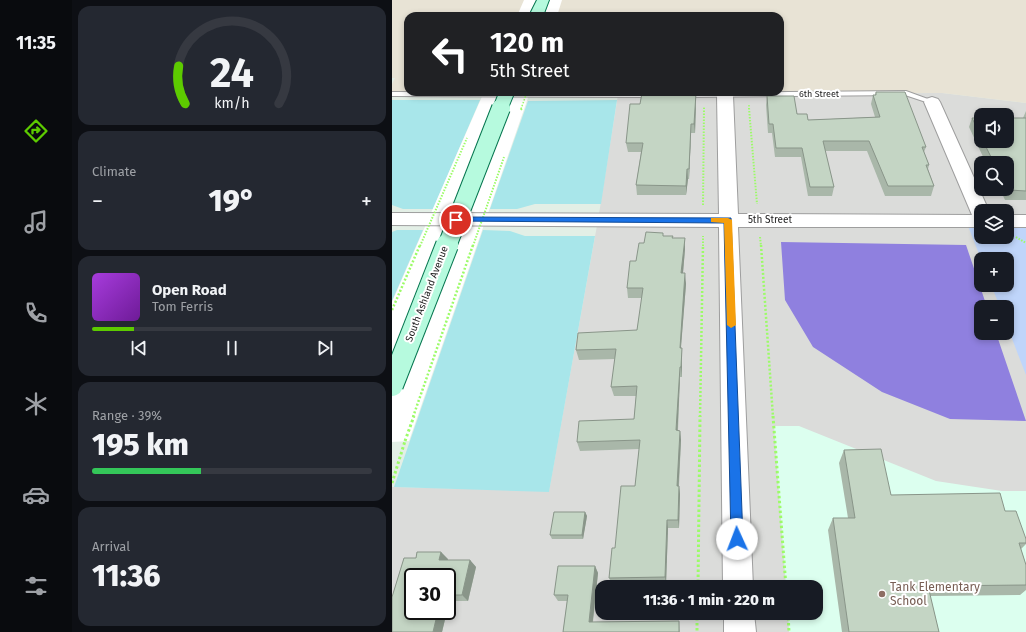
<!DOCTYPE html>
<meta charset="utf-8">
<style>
:root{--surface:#171b24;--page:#242831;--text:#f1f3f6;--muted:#9ea1a6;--line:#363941;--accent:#5dcb00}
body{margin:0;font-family:"Fira Sans",sans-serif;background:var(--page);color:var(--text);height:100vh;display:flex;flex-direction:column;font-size:15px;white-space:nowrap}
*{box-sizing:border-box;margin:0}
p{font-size:13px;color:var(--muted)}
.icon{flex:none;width:22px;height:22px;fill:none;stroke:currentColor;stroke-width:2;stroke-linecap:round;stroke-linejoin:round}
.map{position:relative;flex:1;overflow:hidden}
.details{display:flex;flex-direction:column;gap:6px;padding:6px;background:#0d0f14;width:320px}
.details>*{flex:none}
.banner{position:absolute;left:12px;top:12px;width:380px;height:84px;border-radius:12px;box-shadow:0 2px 6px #0003;background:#202124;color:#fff;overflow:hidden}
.buttons{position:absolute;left:582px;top:108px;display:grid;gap:8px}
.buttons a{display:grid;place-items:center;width:40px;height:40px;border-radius:8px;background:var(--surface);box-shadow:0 2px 6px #0003;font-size:20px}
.speed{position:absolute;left:12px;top:568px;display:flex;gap:8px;font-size:20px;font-weight:700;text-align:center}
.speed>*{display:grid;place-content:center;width:52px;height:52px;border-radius:50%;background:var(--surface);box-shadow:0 2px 6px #0003;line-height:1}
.speed .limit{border:2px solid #111;border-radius:6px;background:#fff;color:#111}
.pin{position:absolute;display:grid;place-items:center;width:34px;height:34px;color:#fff;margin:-17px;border:2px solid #fff;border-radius:50%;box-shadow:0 1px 4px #0007}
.me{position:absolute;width:44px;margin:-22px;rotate:358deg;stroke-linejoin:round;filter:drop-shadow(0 0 3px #0008)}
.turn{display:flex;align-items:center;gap:14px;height:84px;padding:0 20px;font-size:18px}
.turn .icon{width:52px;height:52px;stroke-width:2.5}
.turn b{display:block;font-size:28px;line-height:34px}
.big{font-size:30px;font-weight:800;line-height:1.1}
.details .tile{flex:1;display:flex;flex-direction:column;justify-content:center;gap:6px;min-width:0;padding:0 14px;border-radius:12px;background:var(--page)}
.details .dial{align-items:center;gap:0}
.dial svg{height:104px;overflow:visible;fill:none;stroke:var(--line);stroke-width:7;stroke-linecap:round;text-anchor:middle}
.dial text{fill:var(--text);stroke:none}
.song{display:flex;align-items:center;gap:12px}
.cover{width:48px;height:48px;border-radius:6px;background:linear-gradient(135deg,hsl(280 70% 55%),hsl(280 70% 35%))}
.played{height:4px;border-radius:2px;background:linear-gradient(90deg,var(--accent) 15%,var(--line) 15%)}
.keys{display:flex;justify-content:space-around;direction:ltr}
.heat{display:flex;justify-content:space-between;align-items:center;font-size:22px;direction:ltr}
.charge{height:6px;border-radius:3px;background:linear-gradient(90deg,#34c759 39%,var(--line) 0)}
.trip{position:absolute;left:203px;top:580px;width:228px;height:40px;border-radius:12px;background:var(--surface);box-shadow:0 2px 6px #0003;font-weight:800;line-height:40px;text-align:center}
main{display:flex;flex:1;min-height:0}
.menu{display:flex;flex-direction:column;width:72px;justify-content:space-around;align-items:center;background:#090b0e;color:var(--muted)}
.menu .icon{width:28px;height:28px}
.menu .selected{color:var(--accent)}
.menu b{font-size:18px;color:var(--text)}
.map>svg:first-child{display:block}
.residential{fill:#dbdcda;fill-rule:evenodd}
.industrial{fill:#e8e3d5;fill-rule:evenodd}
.education{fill:#dcffef}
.grass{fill:#a8e6ea}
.park{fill:#bfd5fa}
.pitch{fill:#8f80df}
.pier{fill:#fff}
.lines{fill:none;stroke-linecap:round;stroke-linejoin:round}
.service-casing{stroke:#9e9e9e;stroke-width:2}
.minor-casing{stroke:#9e9e9e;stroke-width:2}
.secondary-casing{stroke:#04754e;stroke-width:2}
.path-far3{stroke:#9cfb68;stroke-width:1.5;stroke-dasharray:1.5 1.5;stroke-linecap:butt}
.path-far2{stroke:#9cfb68;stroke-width:2;stroke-dasharray:1.5 1.5;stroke-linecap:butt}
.path-far1{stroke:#9cfb68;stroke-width:2.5;stroke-dasharray:2 2;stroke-linecap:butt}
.path{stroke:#9cfb68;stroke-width:3;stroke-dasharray:2.5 2.5;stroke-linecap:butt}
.service{fill:#fff;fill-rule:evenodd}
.minor{fill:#fff;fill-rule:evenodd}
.secondary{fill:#b6fade;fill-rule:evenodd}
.secondary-bridge-far2-casing{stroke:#04754e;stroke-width:16;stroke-linecap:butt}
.secondary-bridge-far1-casing{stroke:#04754e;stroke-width:20;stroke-linecap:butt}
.secondary-bridge-casing{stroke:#04754e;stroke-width:24;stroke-linecap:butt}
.path-bridge-far3{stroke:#9cfb68;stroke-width:1.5;stroke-dasharray:1.5 1.5;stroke-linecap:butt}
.path-bridge-far2{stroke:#9cfb68;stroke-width:2;stroke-dasharray:1.5 1.5;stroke-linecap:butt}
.path-bridge-far1{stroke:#9cfb68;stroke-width:2.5;stroke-dasharray:2 2;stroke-linecap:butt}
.path-bridge{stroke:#9cfb68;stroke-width:3;stroke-dasharray:2.5 2.5;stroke-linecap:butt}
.secondary-bridge-far2{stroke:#b6fade;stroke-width:14}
.secondary-bridge-far1{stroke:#b6fade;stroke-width:18}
.secondary-bridge{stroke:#b6fade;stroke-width:22}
.wall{fill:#a9b7a9}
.shaded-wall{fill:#899589}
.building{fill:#c4d5c4;stroke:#899589}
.route{fill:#1a73e8;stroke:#114b97}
.slow{fill:#f59e0b}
.education-dot{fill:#8d6e63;stroke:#fff;stroke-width:1.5}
.labels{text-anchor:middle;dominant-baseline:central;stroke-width:4;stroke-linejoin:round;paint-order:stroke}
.far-street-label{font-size:9px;fill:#1d1d1d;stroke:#fff}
.street-label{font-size:10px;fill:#1d1d1d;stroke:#fff}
.near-education-label{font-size:12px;fill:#785e54;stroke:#fff;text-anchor:start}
</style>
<main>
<nav class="menu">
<b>11:35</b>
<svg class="icon selected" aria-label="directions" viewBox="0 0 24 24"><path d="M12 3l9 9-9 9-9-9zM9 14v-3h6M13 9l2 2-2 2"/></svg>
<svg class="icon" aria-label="music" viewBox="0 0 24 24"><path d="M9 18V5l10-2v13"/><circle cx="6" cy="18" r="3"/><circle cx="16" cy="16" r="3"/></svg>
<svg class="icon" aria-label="phone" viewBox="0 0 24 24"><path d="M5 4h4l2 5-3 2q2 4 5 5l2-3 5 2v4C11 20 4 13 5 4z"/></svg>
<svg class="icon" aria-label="climate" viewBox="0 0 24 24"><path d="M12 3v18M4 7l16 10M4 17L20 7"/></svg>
<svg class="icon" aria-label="car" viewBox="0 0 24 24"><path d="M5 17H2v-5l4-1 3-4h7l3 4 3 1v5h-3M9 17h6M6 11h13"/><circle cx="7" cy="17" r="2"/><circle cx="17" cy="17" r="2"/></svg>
<svg class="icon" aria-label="filters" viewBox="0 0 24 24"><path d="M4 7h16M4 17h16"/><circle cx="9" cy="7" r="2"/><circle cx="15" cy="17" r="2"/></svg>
</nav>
<section class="details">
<div class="tile dial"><svg viewBox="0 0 100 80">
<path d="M14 69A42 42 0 1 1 86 69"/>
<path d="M14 69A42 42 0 0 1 9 40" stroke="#5dcb00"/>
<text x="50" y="56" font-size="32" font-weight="700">24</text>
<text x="50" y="72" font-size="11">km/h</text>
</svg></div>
<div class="tile"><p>Climate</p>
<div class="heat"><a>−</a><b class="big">19°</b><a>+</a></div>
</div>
<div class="tile">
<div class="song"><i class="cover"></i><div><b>Open Road</b><p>Tom Ferris</p></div></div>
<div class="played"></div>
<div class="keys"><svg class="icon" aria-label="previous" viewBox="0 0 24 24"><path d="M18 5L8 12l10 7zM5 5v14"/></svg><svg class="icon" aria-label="pause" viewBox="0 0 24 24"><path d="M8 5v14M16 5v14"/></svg><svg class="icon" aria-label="next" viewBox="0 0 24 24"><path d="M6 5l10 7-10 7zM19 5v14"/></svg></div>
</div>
<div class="tile"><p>Range · 39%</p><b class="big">195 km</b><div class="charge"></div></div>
<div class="tile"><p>Arrival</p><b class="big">11:36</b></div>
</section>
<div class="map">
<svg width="634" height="632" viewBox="0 0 634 632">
<rect width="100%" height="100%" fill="#e3efe6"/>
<path class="residential" d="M550 93 634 103V632H0V487L157 491 206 220 226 95ZM589 115H615V141H589ZM589 163H615V189H589ZM589 211H615V237H589ZM589 259H615V285H589ZM589 307H615V333H589ZM21 577H55V611H21ZM210 587H424V613H210Z"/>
<path class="industrial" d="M0 0H634V103L550 93 0 94V84L3 78H0ZM16 16H388V92H16Z"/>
<polygon class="education" points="382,426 407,426 544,481 610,491 634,491 634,632 397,632 396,613 424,613 424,587 394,587"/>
<g class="grass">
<polygon points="0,100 88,100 41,209 11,209 0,205"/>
<polygon points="225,100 209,204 143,204 125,209 98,209 136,101"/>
<polygon points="5,230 31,230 0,301 0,232"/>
<polygon points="91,230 118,231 133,236 203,236 157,492 2,487"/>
</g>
<polygon class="park" points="574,221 589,221 589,237 615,237 615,221 634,221 634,375 615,326 615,307 608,307 599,285 615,285 615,259 589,259"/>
<polygon class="pitch" points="389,242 574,245 595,307 589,307 589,333 604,333 634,421 558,419 490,392 421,347 393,300"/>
<g class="pier">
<polygon points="132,0 170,0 165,16 125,16"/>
<polygon points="92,92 138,92 17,441 0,442 0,302"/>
</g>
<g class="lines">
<defs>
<g id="service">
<polygon points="514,91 544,102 540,104 513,95 289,97 285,95 289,93"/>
<polygon points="0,92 263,93 267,95 263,97 0,96"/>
</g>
<g id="minor">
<polygon points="327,92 339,92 341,95 346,214 580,215 532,102 534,99 540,97 546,99 548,102 597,211 589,211 589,227 346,227 361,587 331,587 327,227 0,225 0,213 327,214 325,95"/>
<rect x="615" y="215" width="19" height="12"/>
<polygon points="332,613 362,613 364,632 332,632"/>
</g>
<polygon id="secondary" points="145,0 157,0 151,16 137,16"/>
</defs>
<use href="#service" class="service-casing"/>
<use href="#minor" class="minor-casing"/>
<use href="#secondary" class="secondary-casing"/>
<g class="path-far3">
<polyline points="357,105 357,109"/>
<polyline points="312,109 312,106"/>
</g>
<g class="path-far2">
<polyline points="357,108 365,204"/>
<polyline points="311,205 312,108"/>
<polyline points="368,237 369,246"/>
<polyline points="624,237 634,243"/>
<polyline points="311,246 311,236"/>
</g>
<g class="path-far1">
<polyline points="369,245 381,417"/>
<polyline points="308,417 311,245"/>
</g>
<g class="path">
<polyline points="381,416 394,587"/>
<polyline points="0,483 13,441"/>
<polyline points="306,587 308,416"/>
<polyline points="305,613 305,632"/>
<polyline points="396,613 397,632"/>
</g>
<use href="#service" class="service"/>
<use href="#minor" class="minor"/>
<use href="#secondary" class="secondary"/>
<defs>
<polyline id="secondary-bridge-far2" points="108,109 115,92"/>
<polyline id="secondary-bridge-far1" points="55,246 109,108"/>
<polyline id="secondary-bridge" points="0,385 55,245"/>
</defs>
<use href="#secondary-bridge-far2" class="secondary-bridge-far2-casing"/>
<use href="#secondary-bridge-far1" class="secondary-bridge-far1-casing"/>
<use href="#secondary-bridge" class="secondary-bridge-casing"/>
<polyline class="path-bridge-far3" points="129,109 135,92"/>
<g class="path-bridge-far2">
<polyline points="129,110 130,108"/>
<polyline points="28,246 75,138"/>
<polyline points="81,246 112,157"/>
</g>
<g class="path-bridge-far1">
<polyline points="0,310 28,245"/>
<polyline points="21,417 81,245"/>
</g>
<polyline class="path-bridge" points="13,441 22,416"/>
<use href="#secondary-bridge-far2" class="secondary-bridge-far2"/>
<use href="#secondary-bridge-far1" class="secondary-bridge-far1"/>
<use href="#secondary-bridge" class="secondary-bridge"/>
</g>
<g class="wall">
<polygon points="484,92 534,147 532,152 537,165 536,169 542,186 539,196 493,196 475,151 433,151 442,187 440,196 416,196 409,157 383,157 380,133 376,133 374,105 375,96 416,120 483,117 479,104 481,95 483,95"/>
<polygon points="304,103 303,133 299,133 297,179 296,179 294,195 245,195 244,185 249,152 236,152 234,143"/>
<polygon points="634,111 634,200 613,200 608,189 615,189 615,163 594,163 577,127 580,118 589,118 589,141 615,141 631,118"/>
<polygon points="271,233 271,236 281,238 293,238 293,249 291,273 294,284 289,348 290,348 290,377 288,377 286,430 288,431 289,440 287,486 288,494 287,528 276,528 274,584 220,584 217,578 223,548 243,486 247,449 188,451 185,442 242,419 244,396 222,396 219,387 223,359 187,360 184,350 245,330 250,298 236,298 235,288 244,261 252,243"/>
<polygon points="452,450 499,495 613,511 634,539 634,544 629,549 634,565 634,590 628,595 538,596 547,632 450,632 436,530 441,518 456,518 447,463"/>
<polygon points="193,512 195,516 191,539 160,539 158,535"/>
<polygon points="25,552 49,552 56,560 78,560 84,567 76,601 57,601 55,610 55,577 21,577 21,611 55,611 50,632 0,632 0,597 12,558 24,558"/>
<polygon points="203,566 206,573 201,622 287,621 288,632 171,632 175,601 166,601 162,595"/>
</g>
<g class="shaded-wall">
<polygon points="304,93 304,103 303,133 302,124"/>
<polygon points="299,124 299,133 297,179 297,169"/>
<polygon points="295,169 296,179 294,195 294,186"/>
<polygon points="293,238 293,249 290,284 289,273"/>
<polygon points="293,273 294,284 288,358 288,348"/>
<polygon points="290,348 290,377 289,367"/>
<polygon points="288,367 288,377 285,440 284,430"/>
<polygon points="288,431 289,440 286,494 285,486"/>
<polygon points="287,486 288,494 287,528 286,520"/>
<polygon points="193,512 195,516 191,539 190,535"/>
<polygon points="275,520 276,528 274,584 273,577"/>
<polygon points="49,552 56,559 54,567 47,560"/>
<polygon points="78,560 84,567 76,601 70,595"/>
<polygon points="203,566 206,573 200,628 197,622"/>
<polygon points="55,599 57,601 55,610"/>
<polygon points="46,611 55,611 50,632 41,632"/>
</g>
<g class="building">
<polygon points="484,92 513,92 534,147 530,147 537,165 534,165 542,186 496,186 477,141 431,141 442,187 418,187 410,148 384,148 381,124 377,124 375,96 402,96 405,114 415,114 416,120 488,117 481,95 484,95"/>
<polygon points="250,93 304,93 302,124 299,124 297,169 295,169 294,186 244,185 251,143 234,143 238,104 248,104"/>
<polygon points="580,118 589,118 589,136"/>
<polygon points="615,118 634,118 634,191 617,190 615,186 615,163 602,163 591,141 615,141"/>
<polygon points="254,232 271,233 271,236 281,236 280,238 293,238 289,273 293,273 288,348 290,348 289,367 288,367 284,430 288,431 285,486 287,486 286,520 275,520 273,577 217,578 220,548 223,548 229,486 243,486 248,440 185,442 187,421 242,419 245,386 219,387 224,349 184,350 186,333 245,330 251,288 235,288 238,261 244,261 247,243 252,243"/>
<polygon points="489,449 499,495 608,493 613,511 624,511 634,539 634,543 627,543 634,565 634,585 536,586 547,632 457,632 441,518 463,518 452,450"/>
<polygon points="162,512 193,512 190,535 158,535"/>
<polygon points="25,552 49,552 47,560 78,560 70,595 55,595 55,577 21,577 21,611 46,611 41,632 0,632 0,597 12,558 24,558"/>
<polygon points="166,566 203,566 197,622 287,621 287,632 171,632 176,595 162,595"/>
</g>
<polygon class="route" points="64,217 339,218 351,539 349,543 345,545 341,543 339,539 332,223 61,221 60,220"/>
<polygon class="slow" points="319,218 336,218 340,220 344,325 339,328 335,325 332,223 319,222"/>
<circle class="education-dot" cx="490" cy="594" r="4"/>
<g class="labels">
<g class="far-street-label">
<text x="427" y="94">6th Street</text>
</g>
<g class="street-label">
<text x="378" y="220">5th Street</text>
<text transform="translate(35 294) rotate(-69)">South Ashland Avenue</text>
</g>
<g class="near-education-label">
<text x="498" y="587">Tank Elementary<tspan x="498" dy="14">School</tspan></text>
</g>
</g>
</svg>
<div class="buttons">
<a><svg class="icon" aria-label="sound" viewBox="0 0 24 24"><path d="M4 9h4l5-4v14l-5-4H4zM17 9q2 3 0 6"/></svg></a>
<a><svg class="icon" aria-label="search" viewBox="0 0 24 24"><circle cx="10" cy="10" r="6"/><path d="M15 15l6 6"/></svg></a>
<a><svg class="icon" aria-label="layers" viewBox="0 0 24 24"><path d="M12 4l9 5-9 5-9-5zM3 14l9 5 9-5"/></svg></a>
<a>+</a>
<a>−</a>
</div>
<div class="speed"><div class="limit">30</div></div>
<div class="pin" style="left:64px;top:220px;background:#d93025"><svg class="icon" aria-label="arrive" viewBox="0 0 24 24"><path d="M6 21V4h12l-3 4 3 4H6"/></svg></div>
<svg class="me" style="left:345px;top:539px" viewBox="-20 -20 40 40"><circle r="19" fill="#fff"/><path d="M0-13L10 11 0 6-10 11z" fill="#1a73e8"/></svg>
<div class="trip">11:36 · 1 min · 220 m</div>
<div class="banner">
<div class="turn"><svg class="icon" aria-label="left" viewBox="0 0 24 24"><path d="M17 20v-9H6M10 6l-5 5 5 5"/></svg><div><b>120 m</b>5th Street</div></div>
</div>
</div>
</main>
